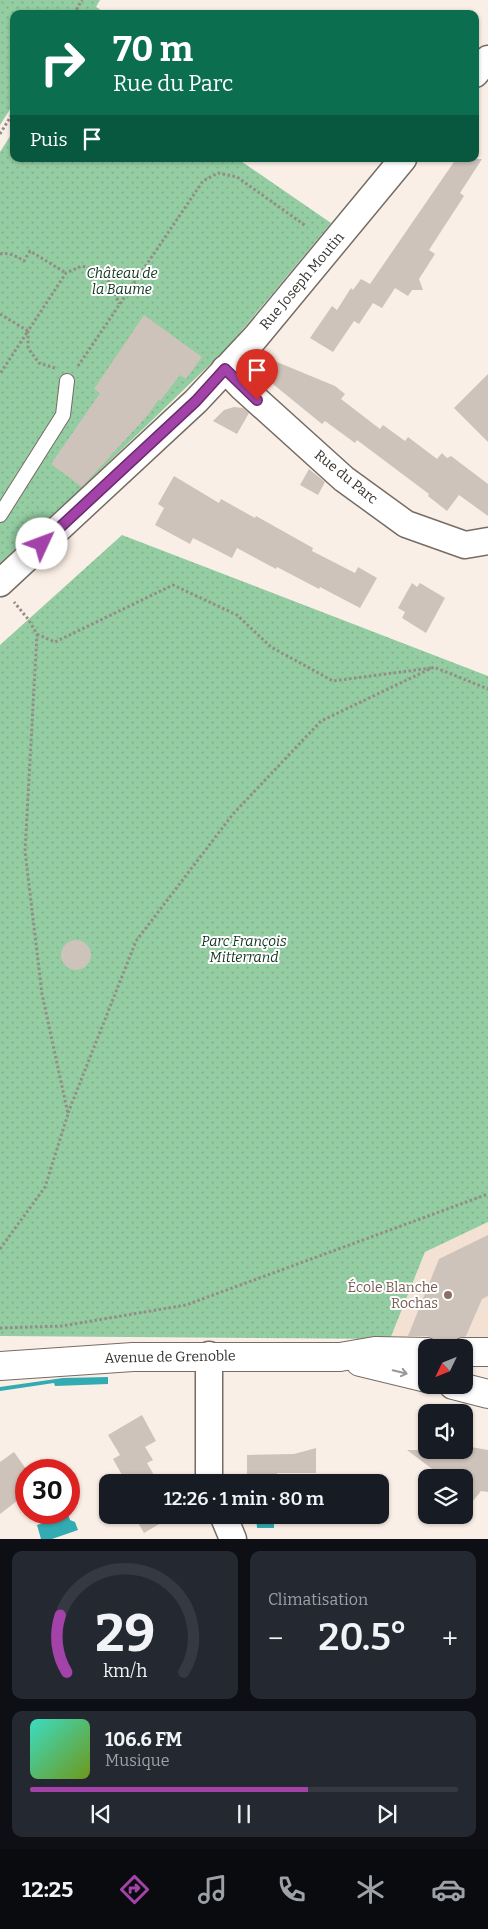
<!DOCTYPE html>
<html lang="fr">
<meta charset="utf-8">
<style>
:root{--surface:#171b24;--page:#242831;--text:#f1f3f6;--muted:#9ea1a6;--line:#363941;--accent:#a342a9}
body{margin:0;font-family:Bitter,serif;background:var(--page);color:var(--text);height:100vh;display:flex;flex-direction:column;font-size:19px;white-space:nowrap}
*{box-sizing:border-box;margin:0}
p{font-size:16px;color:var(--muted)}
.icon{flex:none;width:28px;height:28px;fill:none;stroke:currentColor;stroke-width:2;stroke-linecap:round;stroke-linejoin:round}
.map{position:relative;height:1539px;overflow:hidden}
.details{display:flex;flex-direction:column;gap:12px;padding:12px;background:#0d0f14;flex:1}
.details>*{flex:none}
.top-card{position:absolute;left:10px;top:10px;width:469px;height:152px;border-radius:10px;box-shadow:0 1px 4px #0004;background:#0b6e4f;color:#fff;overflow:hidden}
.needle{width:32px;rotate:227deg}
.fabs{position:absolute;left:418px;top:1339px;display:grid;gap:10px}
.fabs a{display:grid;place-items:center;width:55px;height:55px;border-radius:10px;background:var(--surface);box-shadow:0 1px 4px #0004;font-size:25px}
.speed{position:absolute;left:15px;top:1459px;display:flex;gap:10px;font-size:25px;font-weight:700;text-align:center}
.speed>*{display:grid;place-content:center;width:65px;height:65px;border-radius:50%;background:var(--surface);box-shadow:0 1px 4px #0004;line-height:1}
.speed .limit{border:8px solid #d22;background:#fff;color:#111}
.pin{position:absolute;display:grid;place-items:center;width:42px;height:42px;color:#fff;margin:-51px -21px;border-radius:50% 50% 50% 0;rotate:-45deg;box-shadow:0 0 5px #0007}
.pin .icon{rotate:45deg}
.me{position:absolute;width:55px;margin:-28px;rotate:47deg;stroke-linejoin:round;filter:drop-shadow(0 0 4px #0008)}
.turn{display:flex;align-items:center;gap:18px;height:105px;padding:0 20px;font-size:22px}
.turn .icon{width:65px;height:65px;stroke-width:2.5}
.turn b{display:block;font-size:35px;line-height:42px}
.then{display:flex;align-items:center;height:48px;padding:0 20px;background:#0003;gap:10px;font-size:19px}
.big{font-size:38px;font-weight:600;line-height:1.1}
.details .tile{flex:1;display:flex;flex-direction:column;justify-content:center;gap:8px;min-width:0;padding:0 18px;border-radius:10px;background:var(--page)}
.details .dial{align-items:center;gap:0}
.dial svg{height:130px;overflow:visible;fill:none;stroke:var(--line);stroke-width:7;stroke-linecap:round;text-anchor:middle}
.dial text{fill:var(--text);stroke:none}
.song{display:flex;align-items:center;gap:15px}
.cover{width:60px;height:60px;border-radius:8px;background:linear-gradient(135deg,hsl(170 70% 55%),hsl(80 70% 35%))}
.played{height:5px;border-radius:2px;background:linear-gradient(90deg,var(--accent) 65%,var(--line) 65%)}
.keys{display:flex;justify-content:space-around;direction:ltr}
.heat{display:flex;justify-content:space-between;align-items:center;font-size:28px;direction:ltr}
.details .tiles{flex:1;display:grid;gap:12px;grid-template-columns:1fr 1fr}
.tile:last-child{grid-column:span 2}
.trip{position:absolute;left:99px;top:1474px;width:290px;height:50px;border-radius:10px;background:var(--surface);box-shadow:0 1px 4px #0004;font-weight:600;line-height:50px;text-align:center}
.dock{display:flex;height:80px;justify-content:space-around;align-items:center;background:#090b0e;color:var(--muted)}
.dock .icon{width:35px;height:35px}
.dock .active{color:var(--accent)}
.dock b{font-size:22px;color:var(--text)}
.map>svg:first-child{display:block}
.built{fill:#f3e1d3}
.green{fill:url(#green-dots)}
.water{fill:#32acb2}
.building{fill:#cec3ba}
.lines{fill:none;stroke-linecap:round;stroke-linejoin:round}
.lane-casing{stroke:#766c64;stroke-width:16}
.street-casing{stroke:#766c64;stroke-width:29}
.secondary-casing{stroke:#766c64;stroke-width:30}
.path{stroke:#948d87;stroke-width:3;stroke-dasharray:2.5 2.5;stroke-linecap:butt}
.lane{stroke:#fff;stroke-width:14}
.street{stroke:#fff;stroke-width:26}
.secondary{stroke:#fff;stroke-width:28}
.oneway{stroke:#9a9897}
.route-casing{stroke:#6a2b6e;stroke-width:12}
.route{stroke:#a342a9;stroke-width:9}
.education-dot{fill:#8d6e63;stroke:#fff;stroke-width:2}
.labels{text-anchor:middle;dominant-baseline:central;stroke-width:4;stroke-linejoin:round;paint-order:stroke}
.park-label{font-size:14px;font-style:italic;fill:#0f361c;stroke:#fff}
.street-label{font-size:14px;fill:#36322f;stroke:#fff}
.education-label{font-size:14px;fill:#785e54;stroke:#fff;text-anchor:end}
</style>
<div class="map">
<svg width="488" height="1539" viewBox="0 0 488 1539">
<defs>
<pattern id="green-dots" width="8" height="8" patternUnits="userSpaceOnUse" patternTransform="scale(1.25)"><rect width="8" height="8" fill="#94cda2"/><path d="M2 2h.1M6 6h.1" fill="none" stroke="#80b08c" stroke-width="1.8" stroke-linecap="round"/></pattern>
</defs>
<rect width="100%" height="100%" fill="#faefe6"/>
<polygon class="built" points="488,1222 488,1344 390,1339 425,1252"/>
<g class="green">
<polygon points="0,0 100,0 96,7 107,14 14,14 14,103 0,125"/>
<polygon points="14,130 14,159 238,159 331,223 229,346 0,567 0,152"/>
<polygon points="122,535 488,676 488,1222 425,1252 390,1339 0,1336 0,645"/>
</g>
<g class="water">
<polygon points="108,1377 108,1384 55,1386 54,1383 0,1391 0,1387 63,1378"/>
<polygon points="68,1514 70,1520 75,1522 78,1530 52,1539 41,1539 37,1525"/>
<polygon points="256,1515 274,1515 274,1528 257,1528"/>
</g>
<g class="building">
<polygon points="456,159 482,159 460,193 464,196 429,250 435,254 419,279 423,290 412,290 408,296 395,288 382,308 373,303 359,324 354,321 333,352 310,338 332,306 337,310 351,288 353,290 361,279 370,284"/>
<polygon points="144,315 202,357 186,379 180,375 160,401 159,399 148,415 82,487 51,464 100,393 94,389"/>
<polygon points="277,362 335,386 345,394 341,399 380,429 383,425 405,441 408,437 437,459 442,453 447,458 451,456 488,484 488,516 459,495 447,511 428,496 429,494 357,440 355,443 325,421 322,424 263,376 267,367"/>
<polygon points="488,374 488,442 454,408"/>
<polygon points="234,407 243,408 249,413 237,434 213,421 224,410"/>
<polygon points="309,469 325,482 318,495 300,485"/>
<polygon points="174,476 219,503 221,499 255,518 256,516 313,548 312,551 355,573 358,567 377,578 360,608 320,587 319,589 277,567 276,569 237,548 232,558 193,538 190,544 155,525 164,508 158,504"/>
<polygon points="412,583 417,587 420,583 445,598 426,633 402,618 405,612 398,608"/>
<circle cx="76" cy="955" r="15"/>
<polygon points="488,1235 488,1296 482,1299 466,1336 454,1341 436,1340 427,1336 408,1336 439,1259"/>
<polygon points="142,1415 156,1441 145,1447 153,1460 147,1463 158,1482 126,1482 113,1459 120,1455 108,1435"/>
<polygon points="471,1447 488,1450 488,1492 481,1491 464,1512 464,1478 444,1478 407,1450 469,1450"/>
<polygon points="316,1448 316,1473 277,1473 278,1481 247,1482 247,1455 294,1454"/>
<polygon points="14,1452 26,1469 26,1494 0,1514 0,1462"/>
<polygon points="128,1515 170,1515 171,1517 144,1533 137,1521 133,1523"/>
</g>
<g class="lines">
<defs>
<polyline id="lane" points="0,515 63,415 67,381"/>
<g id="street">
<polyline points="475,74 488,59"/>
<polyline points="225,369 242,387 344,479 406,524 465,545 488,541"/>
<polyline points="0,583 196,401 255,338 403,159"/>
<polyline points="209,1355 209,1479 210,1482"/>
<polyline points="223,1515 233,1539"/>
</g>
<g id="secondary">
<polyline points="464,1352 488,1352"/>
<polyline points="360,1362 426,1378"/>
<polyline points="0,1366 133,1357 340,1357 375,1351 426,1352"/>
<polyline points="453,1385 488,1394"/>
</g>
</defs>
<use href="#lane" class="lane-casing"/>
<use href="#street" class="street-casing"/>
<use href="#secondary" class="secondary-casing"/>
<g class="path">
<polyline points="74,14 82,0"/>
<polyline points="0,134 14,111"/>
<path d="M0 254C9 252 16 256 24 261L30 251 66 273"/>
<polyline points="0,314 28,331 0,374"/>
<polyline points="78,366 203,181 218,173 237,177 306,226"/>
<polyline points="55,368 39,363 28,348 28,331 66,273 82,266 100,271 112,286 119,304"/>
<polyline points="37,634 55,642 173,585 237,615 271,647 333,681 431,668"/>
<polyline points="68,1113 136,941 233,814 321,721 434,667 488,689"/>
<polyline points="0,1249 45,1187 68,1114 42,994 25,851 37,634 28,619 14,602"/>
<polyline points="0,1328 62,1326 186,1305 488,1194"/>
</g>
<use href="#lane" class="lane"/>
<use href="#street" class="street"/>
<use href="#secondary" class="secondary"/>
</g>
<defs><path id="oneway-shaft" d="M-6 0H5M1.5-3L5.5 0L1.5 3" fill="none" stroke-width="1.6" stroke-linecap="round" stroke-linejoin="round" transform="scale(1.25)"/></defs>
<use class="oneway" href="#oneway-shaft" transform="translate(400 1372) rotate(14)"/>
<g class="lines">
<defs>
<polyline id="route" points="42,544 196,401 225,369 257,400"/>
</defs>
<use href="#route" class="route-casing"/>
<use href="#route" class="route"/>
</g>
<circle class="education-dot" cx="448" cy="1295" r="5"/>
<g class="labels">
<g class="park-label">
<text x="122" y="273">Château de<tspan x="122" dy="16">la Baume</tspan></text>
<text x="244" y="941">Parc François<tspan x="244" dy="16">Mitterrand</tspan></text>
</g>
<g class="street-label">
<text transform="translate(302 281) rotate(-50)">Rue Joseph Moutin</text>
<text transform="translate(346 477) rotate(39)">Rue du Parc</text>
<text transform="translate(170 1357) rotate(-1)">Avenue de Grenoble</text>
</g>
<g class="education-label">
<text x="438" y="1287">École Blanche<tspan x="438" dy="16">Rochas</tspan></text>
</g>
</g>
</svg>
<div class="fabs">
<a><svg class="needle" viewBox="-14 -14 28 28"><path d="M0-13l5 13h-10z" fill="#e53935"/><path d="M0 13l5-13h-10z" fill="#9ea1a6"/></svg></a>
<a><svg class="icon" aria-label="sound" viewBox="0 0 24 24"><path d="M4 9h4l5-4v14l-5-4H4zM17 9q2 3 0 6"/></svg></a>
<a><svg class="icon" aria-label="layers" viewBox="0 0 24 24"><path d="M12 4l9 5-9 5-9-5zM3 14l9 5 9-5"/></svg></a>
</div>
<div class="speed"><div class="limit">30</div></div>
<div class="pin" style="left:257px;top:400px;background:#d93025"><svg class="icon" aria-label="arrive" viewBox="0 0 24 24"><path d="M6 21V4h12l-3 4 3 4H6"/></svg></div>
<svg class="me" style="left:42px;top:544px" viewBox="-20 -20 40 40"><circle r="19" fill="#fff"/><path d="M0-13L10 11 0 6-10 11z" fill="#a342a9"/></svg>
<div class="trip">12:26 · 1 min · 80 m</div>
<div class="top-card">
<div class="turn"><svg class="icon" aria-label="right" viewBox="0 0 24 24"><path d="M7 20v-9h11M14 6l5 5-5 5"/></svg><div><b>70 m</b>Rue du Parc</div></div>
<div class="then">Puis<svg class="icon" aria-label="arrive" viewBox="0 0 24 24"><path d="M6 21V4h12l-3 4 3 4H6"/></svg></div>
</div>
</div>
<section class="details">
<div class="tiles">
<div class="tile dial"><svg viewBox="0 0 100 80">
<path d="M14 69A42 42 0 1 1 86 69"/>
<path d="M14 69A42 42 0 0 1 10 34" stroke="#a342a9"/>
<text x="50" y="56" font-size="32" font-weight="700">29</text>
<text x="50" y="72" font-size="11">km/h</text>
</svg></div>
<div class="tile"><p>Climatisation</p>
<div class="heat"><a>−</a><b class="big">20.5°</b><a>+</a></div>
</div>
<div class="tile">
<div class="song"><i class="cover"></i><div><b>106.6 FM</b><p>Musique</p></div></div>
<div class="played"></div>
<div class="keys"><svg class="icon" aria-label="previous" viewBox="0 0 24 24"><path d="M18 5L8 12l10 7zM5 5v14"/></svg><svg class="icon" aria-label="pause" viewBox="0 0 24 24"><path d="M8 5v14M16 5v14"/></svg><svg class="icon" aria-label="next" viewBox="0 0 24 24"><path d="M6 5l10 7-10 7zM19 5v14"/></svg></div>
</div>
</div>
</section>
<nav class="dock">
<b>12:25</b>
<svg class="icon active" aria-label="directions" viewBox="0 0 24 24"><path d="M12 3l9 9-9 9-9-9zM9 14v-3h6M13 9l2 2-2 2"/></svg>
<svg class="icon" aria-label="music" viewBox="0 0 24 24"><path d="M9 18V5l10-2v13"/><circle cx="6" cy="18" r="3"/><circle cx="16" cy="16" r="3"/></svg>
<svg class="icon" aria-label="phone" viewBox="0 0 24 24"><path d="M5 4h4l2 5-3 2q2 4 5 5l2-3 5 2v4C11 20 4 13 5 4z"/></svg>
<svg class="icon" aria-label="climate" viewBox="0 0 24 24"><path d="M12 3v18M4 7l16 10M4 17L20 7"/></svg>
<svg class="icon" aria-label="car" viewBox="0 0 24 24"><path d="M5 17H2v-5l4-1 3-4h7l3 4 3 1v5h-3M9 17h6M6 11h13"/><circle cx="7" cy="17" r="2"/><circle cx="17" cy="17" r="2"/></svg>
</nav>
